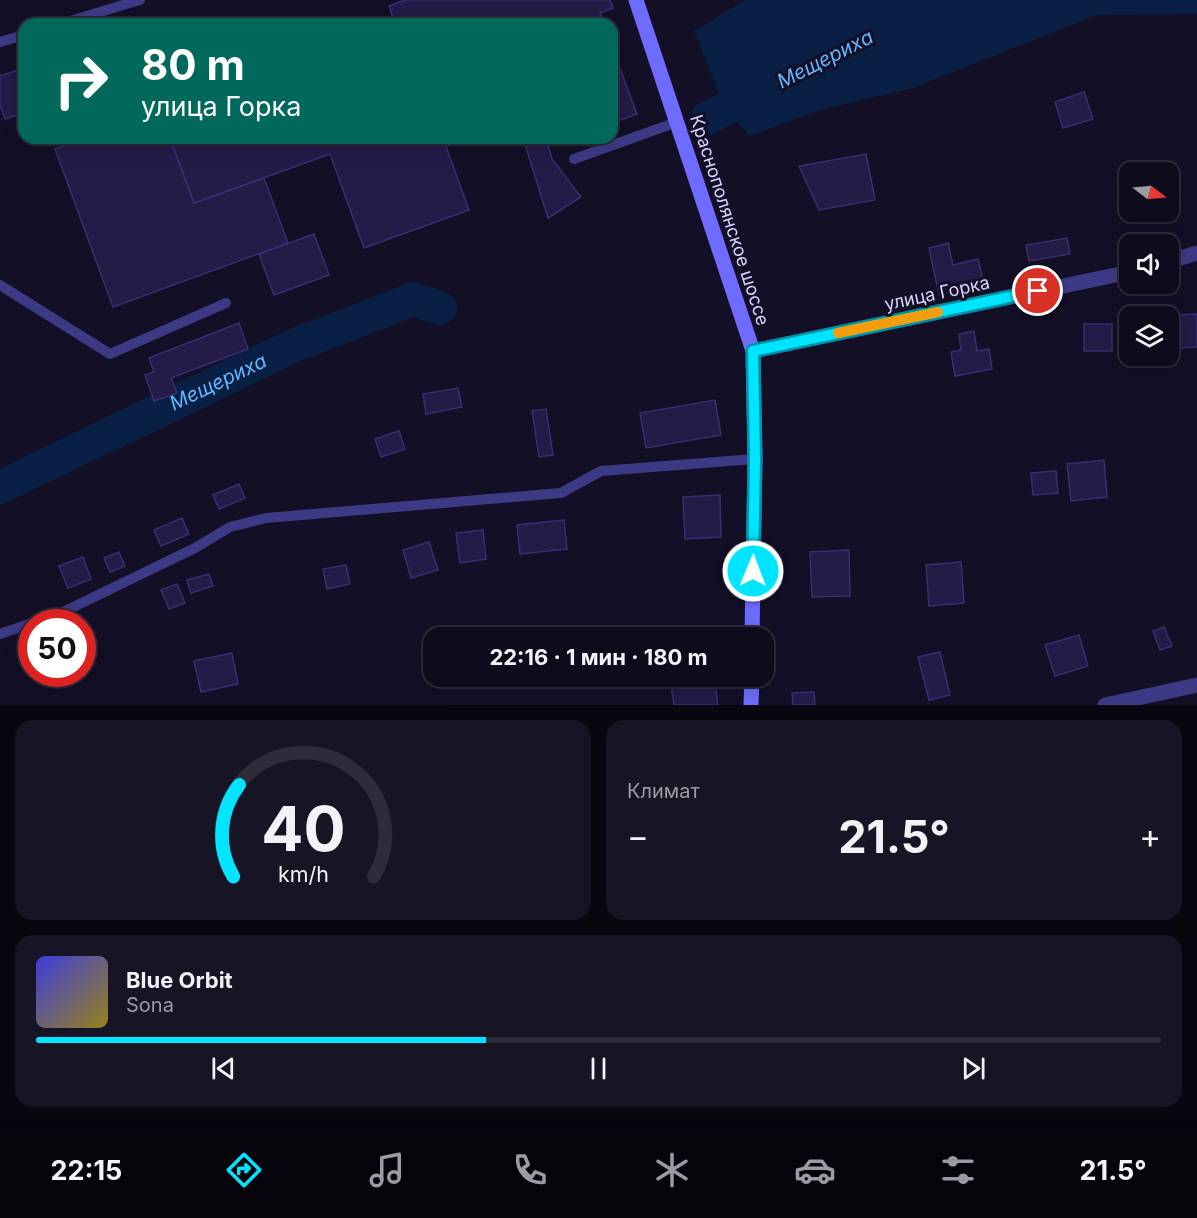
<!DOCTYPE html>
<html lang="ru">
<meta charset="utf-8">
<style>
:root{--surface:#0e0b1c;--page:#171425;--text:#f1f3f6;--muted:#9b9ba3;--line:#2e2b3b;--accent:#00e5ff}
body{margin:0;font-family:Inter,sans-serif;background:var(--page);color:var(--text);height:100vh;display:flex;flex-direction:column;font-size:22px;white-space:nowrap}
*{box-sizing:border-box;margin:0}
p{font-size:20px;color:var(--muted)}
.icon{flex:none;width:33px;height:33px;fill:none;stroke:currentColor;stroke-width:2;stroke-linecap:round;stroke-linejoin:round}
.map{position:relative;height:705px;overflow:hidden}
.panel{display:flex;flex-direction:column;gap:15px;padding:15px;background:#08060f;flex:1}
.panel>*{flex:none}
.banner{position:absolute;left:18px;top:18px;width:600px;height:126px;border-radius:18px;box-shadow:0 3px 15px #0003,0 0 0 2px var(--line);background:#00695c;color:#fff;overflow:hidden}
.needle{width:39px;rotate:106deg}
.controls{position:absolute;left:1119px;top:162px;display:grid;gap:12px}
.controls a{display:grid;place-items:center;width:60px;height:60px;border-radius:12px;background:var(--surface);box-shadow:0 3px 15px #0003,0 0 0 2px var(--line);font-size:30px}
.speed{position:absolute;left:18px;top:609px;display:flex;gap:12px;font-size:30px;font-weight:700;text-align:center}
.speed>*{display:grid;place-content:center;width:78px;height:78px;border-radius:50%;background:var(--surface);box-shadow:0 3px 15px #0003,0 0 0 2px var(--line);line-height:1}
.speed .limit{border:9px solid #d22;background:#fff;color:#111}
.pin{position:absolute;display:grid;place-items:center;width:51px;height:51px;color:#fff;margin:-26px;border:3px solid #fff;border-radius:50%;box-shadow:0 2px 6px #0007}
.me{position:absolute;width:66px;margin:-33px;rotate:1deg;stroke-linejoin:round;filter:drop-shadow(0 0 4px #0008)}
.turn{display:flex;align-items:center;gap:21px;height:126px;padding:0 24px;font-size:27px}
.turn .icon{width:78px;height:78px;stroke-width:2.5}
.turn b{display:block;font-size:42px;line-height:51px}
.big{font-size:45px;font-weight:700;line-height:1.1}
.panel .widget{flex:1;display:flex;flex-direction:column;justify-content:center;gap:9px;min-width:0;padding:0 21px;border-radius:18px;background:var(--page)}
.panel .dial{align-items:center;gap:0}
.dial svg{height:156px;overflow:visible;fill:none;stroke:var(--line);stroke-width:7;stroke-linecap:round;text-anchor:middle}
.dial text{fill:var(--text);stroke:none}
.song{display:flex;align-items:center;gap:18px}
.cover{width:72px;height:72px;border-radius:9px;background:linear-gradient(135deg,hsl(240 70% 55%),hsl(50 70% 35%))}
.played{height:6px;border-radius:3px;background:linear-gradient(90deg,var(--accent) 40%,var(--line) 40%)}
.keys{display:flex;justify-content:space-around;direction:ltr}
.heat{display:flex;justify-content:space-between;align-items:center;font-size:33px;direction:ltr}
.panel .tiles{flex:1;display:grid;gap:15px;grid-template-columns:1fr 1fr}
.widget:last-child{grid-column:span 2}
.trip{position:absolute;left:423px;top:627px;width:351px;height:60px;border-radius:18px;background:var(--surface);box-shadow:0 3px 15px #0003,0 0 0 2px var(--line);font-weight:700;line-height:60px;text-align:center}
.tabs{display:flex;height:96px;justify-content:space-around;align-items:center;background:#06040b;color:var(--muted)}
.tabs .icon{width:42px;height:42px}
.tabs .active{color:var(--accent)}
.tabs b{font-size:27px;color:var(--text)}
.map>svg:first-child{display:block}
.water{fill:#0a1f44}
.lines{fill:none;stroke-linecap:round;stroke-linejoin:round}
.river{stroke:#0a1f44;stroke-width:34}
.building{fill:#241b47;stroke:#3b2d73;stroke-width:1.5}
.lane{stroke:#3d3a85;stroke-width:10}
.street{stroke:#3d3a85;stroke-width:15}
.secondary{stroke:#6f6bff;stroke-width:15}
.route-casing{stroke:#0095a6;stroke-width:15}
.route{stroke:#00e5ff;stroke-width:10}
.slow{stroke:#f59e0b;stroke-width:10}
.labels{text-anchor:middle;dominant-baseline:central;stroke-width:6;stroke-linejoin:round;paint-order:stroke}
.street-label{font-size:18px;fill:#d9d4ff;stroke:#130f26}
.water-label{font-size:20px;font-style:italic;fill:#62b6ff;stroke:#130f26}
</style>
<div class="map">
<svg width="1197" height="705" viewBox="0 0 1197 705">
<rect width="100%" height="100%" fill="#130f26"/>
<polygon class="water" points="745,0 1197,0 1197,14 1097,15 913,88 817,111 750,136 725,108 694,31"/>
<g class="lines">
<g class="river">
<polyline points="708,118 769,86"/>
<path id="s1" d="M0 487 295 345 414 299 440 308"/>
</g>
</g>
<g class="building">
<polygon points="405,0 610,0 613,8 600,13 604,24 395,24 389,6"/>
<polygon points="168,18 171,24 150,24"/>
<polygon points="612,47 637,114 612,123"/>
<polygon points="24,68 24,113 5,119 0,104 0,76"/>
<polygon points="1084,92 1093,119 1063,128 1055,102"/>
<polygon points="84,138 170,138 194,203 264,178 288,243 113,307 55,149"/>
<polygon points="170,138 451,138 444,141 469,210 364,248 330,154 194,203"/>
<polygon points="523,138 546,138 552,159 581,197 548,218"/>
<polygon points="866,154 875,200 819,210 799,166"/>
<polygon points="314,234 329,275 274,295 259,254"/>
<polygon points="1067,238 1070,254 1029,261 1026,245"/>
<polygon points="948,243 953,265 978,259 984,284 939,295 929,248"/>
<polygon points="1197,314 1197,347 1176,348 1174,315"/>
<polygon points="239,323 248,349 171,378 177,393 154,401 145,375 154,372 149,358"/>
<rect x="1084" y="324" width="28" height="27"/>
<polygon points="974,331 977,351 989,349 992,369 955,376 951,352 961,350 959,334"/>
<polygon points="458,388 462,407 426,414 423,394"/>
<polygon points="715,400 721,435 646,448 640,413"/>
<polygon points="546,409 553,455 539,457 532,411"/>
<polygon points="399,431 405,449 381,457 375,439"/>
<polygon points="1104,460 1107,497 1071,501 1067,464"/>
<polygon points="1056,471 1058,493 1033,495 1031,473"/>
<polygon points="239,484 245,498 219,509 213,495"/>
<polygon points="720,495 721,537 685,539 683,497"/>
<polygon points="182,518 189,534 161,546 154,530"/>
<polygon points="564,520 567,549 520,554 517,525"/>
<polygon points="483,530 486,559 460,563 456,533"/>
<polygon points="429,542 438,570 411,578 403,550"/>
<polygon points="849,550 850,596 812,597 810,552"/>
<polygon points="119,552 125,566 110,572 104,558"/>
<polygon points="83,557 91,579 68,588 59,566"/>
<polygon points="961,562 964,603 929,606 926,565"/>
<polygon points="346,565 350,584 327,589 323,569"/>
<polygon points="209,574 213,586 191,593 187,580"/>
<polygon points="177,584 185,603 169,609 161,590"/>
<polygon points="1164,627 1172,646 1160,650 1153,631"/>
<polygon points="1079,635 1088,666 1055,676 1045,645"/>
<polygon points="940,652 950,695 929,700 918,657"/>
<polygon points="232,653 238,684 201,692 194,661"/>
<polygon points="714,676 718,705 674,705 670,677"/>
<polygon points="814,692 815,705 793,705 792,693"/>
</g>
<g class="lines">
<g class="lane">
<polyline points="60,24 140,0"/>
<polyline points="0,42 24,35"/>
<polyline points="574,159 677,122"/>
<polyline points="0,285 110,354 226,303"/>
<polyline points="33,622 61,613 195,548 230,527 266,518 561,493 601,471 755,459"/>
<polyline points="0,634 32,623"/>
</g>
<g class="street">
<polyline points="1168,262 1197,253"/>
<polyline points="753,351 1130,272"/>
<polyline points="1105,705 1197,685"/>
</g>
<g class="secondary">
<polyline points="636,0 753,351 755,459 752,638"/>
<polyline points="751,705 752,676"/>
</g>
</g>
<g class="lines">
<defs>
<polyline id="route" points="753,571 755,459 753,351 1038,291"/>
</defs>
<use href="#route" class="route-casing"/>
<use href="#route" class="route"/>
<polyline class="slow" points="838,333 938,312"/>
</g>
<g class="labels">
<g class="street-label">
<text transform="translate(730 220) rotate(72)">Краснополянское шоссе</text>
<text transform="translate(937 293) rotate(-12)">улица Горка</text>
</g>
<g class="water-label">
<text transform="translate(825 59) rotate(-27)">Мещериха</text>
<text stroke="none"><textPath href="#s1" startOffset="242">Мещериха</textPath></text>
</g>
</g>
</svg>
<div class="controls">
<a><svg class="needle" viewBox="-14 -14 28 28"><path d="M0-13l5 13h-10z" fill="#e53935"/><path d="M0 13l5-13h-10z" fill="#9b9ba3"/></svg></a>
<a><svg class="icon" aria-label="sound" viewBox="0 0 24 24"><path d="M4 9h4l5-4v14l-5-4H4zM17 9q2 3 0 6"/></svg></a>
<a><svg class="icon" aria-label="layers" viewBox="0 0 24 24"><path d="M12 4l9 5-9 5-9-5zM3 14l9 5 9-5"/></svg></a>
</div>
<div class="speed"><div class="limit">50</div></div>
<div class="pin" style="left:1038px;top:291px;background:#d93025"><svg class="icon" aria-label="arrive" viewBox="0 0 24 24"><path d="M6 21V4h12l-3 4 3 4H6"/></svg></div>
<svg class="me" style="left:753px;top:571px" viewBox="-20 -20 40 40"><circle r="17" fill="#00e5ff" stroke="#fff" stroke-width="3"/><path d="M0-11L8 9 0 5-8 9z" fill="#fff"/></svg>
<div class="trip">22:16 · 1 мин · 180 m</div>
<div class="banner">
<div class="turn"><svg class="icon" aria-label="right" viewBox="0 0 24 24"><path d="M7 20v-9h11M14 6l5 5-5 5"/></svg><div><b>80 m</b>улица Горка</div></div>
</div>
</div>
<section class="panel">
<div class="tiles">
<div class="widget dial"><svg viewBox="0 0 100 80">
<path d="M14 69A42 42 0 1 1 86 69"/>
<path d="M14 69A42 42 0 0 1 17 22" stroke="#00e5ff"/>
<text x="50" y="56" font-size="32" font-weight="700">40</text>
<text x="50" y="72" font-size="11">km/h</text>
</svg></div>
<div class="widget"><p>Климат</p>
<div class="heat"><a>−</a><b class="big">21.5°</b><a>+</a></div>
</div>
<div class="widget">
<div class="song"><i class="cover"></i><div><b>Blue Orbit</b><p>Sona</p></div></div>
<div class="played"></div>
<div class="keys"><svg class="icon" aria-label="previous" viewBox="0 0 24 24"><path d="M18 5L8 12l10 7zM5 5v14"/></svg><svg class="icon" aria-label="pause" viewBox="0 0 24 24"><path d="M8 5v14M16 5v14"/></svg><svg class="icon" aria-label="next" viewBox="0 0 24 24"><path d="M6 5l10 7-10 7zM19 5v14"/></svg></div>
</div>
</div>
</section>
<nav class="tabs">
<b>22:15</b>
<svg class="icon active" aria-label="directions" viewBox="0 0 24 24"><path d="M12 3l9 9-9 9-9-9zM9 14v-3h6M13 9l2 2-2 2"/></svg>
<svg class="icon" aria-label="music" viewBox="0 0 24 24"><path d="M9 18V5l10-2v13"/><circle cx="6" cy="18" r="3"/><circle cx="16" cy="16" r="3"/></svg>
<svg class="icon" aria-label="phone" viewBox="0 0 24 24"><path d="M5 4h4l2 5-3 2q2 4 5 5l2-3 5 2v4C11 20 4 13 5 4z"/></svg>
<svg class="icon" aria-label="climate" viewBox="0 0 24 24"><path d="M12 3v18M4 7l16 10M4 17L20 7"/></svg>
<svg class="icon" aria-label="car" viewBox="0 0 24 24"><path d="M5 17H2v-5l4-1 3-4h7l3 4 3 1v5h-3M9 17h6M6 11h13"/><circle cx="7" cy="17" r="2"/><circle cx="17" cy="17" r="2"/></svg>
<svg class="icon" aria-label="filters" viewBox="0 0 24 24"><path d="M4 7h16M4 17h16"/><circle cx="9" cy="7" r="2"/><circle cx="15" cy="17" r="2"/></svg>
<b>21.5°</b>
</nav>
